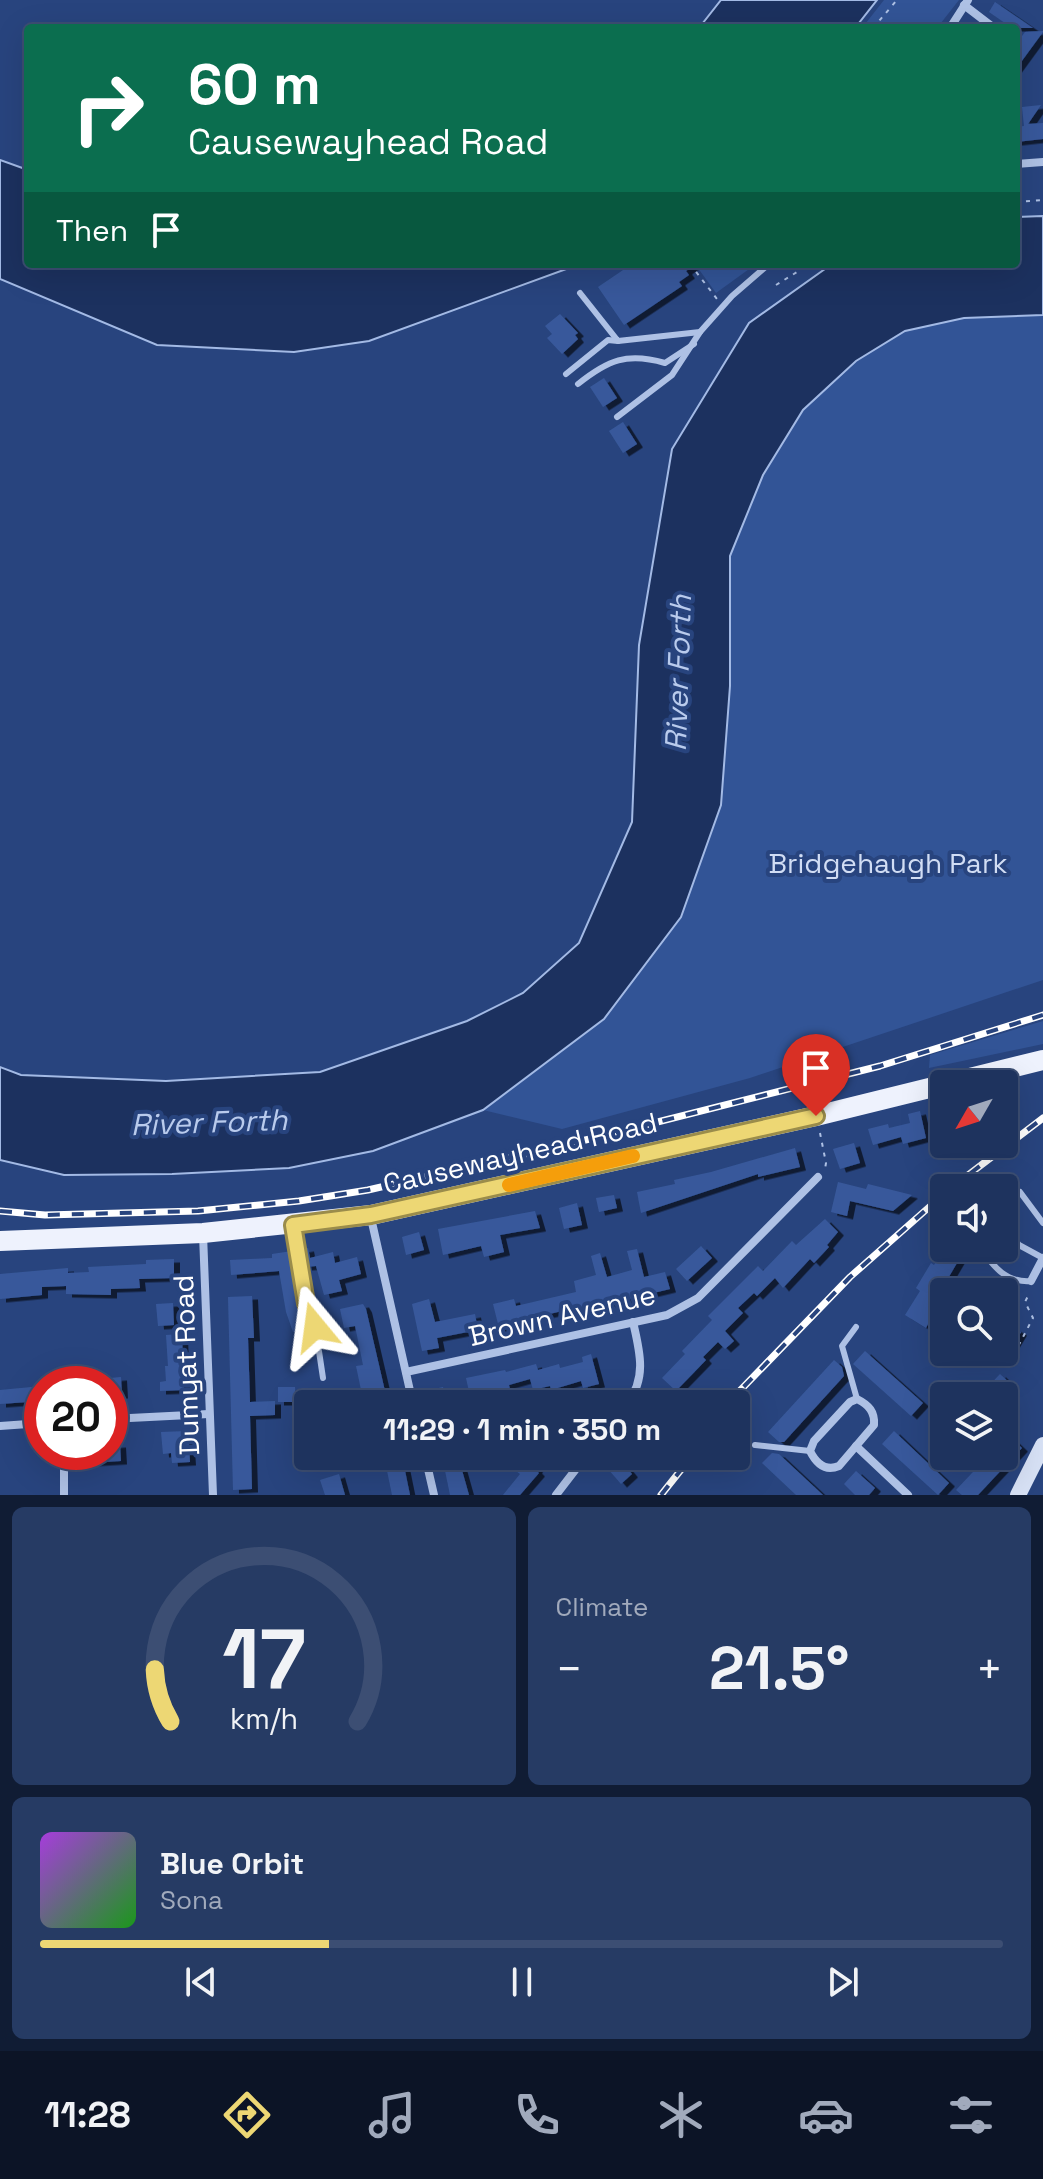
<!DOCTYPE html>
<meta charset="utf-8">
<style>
:root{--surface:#1e335e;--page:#263b64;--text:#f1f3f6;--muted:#a1aabc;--line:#3c4e73;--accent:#edd774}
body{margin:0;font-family:"Space Grotesk",sans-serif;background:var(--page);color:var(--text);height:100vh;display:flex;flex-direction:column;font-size:30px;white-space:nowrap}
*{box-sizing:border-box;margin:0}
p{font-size:26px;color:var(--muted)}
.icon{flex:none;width:44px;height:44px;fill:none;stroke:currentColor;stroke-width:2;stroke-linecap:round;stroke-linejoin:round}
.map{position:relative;height:1495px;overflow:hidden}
.side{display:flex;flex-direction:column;gap:12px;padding:12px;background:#101c34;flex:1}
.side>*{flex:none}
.guide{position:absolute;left:24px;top:24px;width:996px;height:244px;border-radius:8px;box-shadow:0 8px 32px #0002,0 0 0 2px var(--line);background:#0b6e4f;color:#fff;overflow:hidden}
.needle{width:52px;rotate:231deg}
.tools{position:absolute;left:930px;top:1070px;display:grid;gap:16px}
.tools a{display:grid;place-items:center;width:88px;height:88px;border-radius:8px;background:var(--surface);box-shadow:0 8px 32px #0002,0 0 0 2px var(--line);font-size:40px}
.speed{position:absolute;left:24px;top:1366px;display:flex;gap:16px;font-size:40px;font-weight:700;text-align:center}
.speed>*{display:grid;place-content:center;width:104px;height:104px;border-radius:50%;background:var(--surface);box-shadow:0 8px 32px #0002,0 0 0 2px var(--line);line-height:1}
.speed .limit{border:12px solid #d22;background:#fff;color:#111}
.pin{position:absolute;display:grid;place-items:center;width:68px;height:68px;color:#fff;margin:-82px -34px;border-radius:50% 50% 50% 0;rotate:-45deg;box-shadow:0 0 8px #0007}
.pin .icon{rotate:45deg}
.me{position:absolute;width:88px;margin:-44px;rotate:344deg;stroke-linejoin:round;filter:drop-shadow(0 0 6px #0008)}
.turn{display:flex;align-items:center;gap:28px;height:168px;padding:0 32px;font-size:36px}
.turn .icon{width:104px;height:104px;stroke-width:2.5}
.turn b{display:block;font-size:56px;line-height:68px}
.then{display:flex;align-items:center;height:76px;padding:0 32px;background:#0003;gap:16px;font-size:30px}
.big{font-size:60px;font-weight:600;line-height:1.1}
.side .widget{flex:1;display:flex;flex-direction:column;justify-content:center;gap:12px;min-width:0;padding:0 28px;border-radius:12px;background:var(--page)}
.side .dial{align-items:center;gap:0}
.dial svg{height:208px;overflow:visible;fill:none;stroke:var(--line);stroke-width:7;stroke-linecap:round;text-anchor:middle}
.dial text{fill:var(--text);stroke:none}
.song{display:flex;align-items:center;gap:24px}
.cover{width:96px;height:96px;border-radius:12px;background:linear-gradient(135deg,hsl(280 70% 55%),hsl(120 70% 35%))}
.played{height:8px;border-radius:4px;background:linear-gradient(90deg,var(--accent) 30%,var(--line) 30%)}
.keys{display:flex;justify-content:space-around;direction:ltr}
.heat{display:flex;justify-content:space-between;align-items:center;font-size:44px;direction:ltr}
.side .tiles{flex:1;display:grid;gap:12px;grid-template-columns:1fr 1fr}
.widget:last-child{grid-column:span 2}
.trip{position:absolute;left:294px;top:1390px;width:456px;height:80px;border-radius:8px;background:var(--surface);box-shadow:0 8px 32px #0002,0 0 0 2px var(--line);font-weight:600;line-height:80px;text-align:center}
.menu{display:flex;height:128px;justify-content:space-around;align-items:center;background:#0c1426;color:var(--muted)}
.menu .icon{width:56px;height:56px}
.menu .active{color:var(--accent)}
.menu b{font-size:36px;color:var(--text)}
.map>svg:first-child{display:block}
.green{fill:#325496}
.water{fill:#1c315f;stroke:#a3bae5;stroke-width:2}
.building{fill:#38599b;filter:url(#shadow)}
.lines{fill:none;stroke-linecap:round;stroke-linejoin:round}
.path{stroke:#aec1e5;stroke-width:2;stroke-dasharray:4 6;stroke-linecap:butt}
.service{stroke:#aec1e5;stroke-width:6}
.minor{stroke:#aec1e5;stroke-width:8}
.secondary{stroke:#d7e1f5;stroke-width:16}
.primary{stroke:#eef2fd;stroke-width:20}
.rail-casing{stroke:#fff;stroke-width:7}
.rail{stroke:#28447e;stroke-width:4;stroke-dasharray:12;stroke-linecap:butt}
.route-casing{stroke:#9a8c4b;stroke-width:20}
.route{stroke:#edd774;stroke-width:14}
.slow{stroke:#f59e0b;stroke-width:14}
.labels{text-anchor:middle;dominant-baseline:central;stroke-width:8;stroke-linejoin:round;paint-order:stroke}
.park-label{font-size:28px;fill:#d1ddf4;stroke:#28447e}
.street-label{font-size:28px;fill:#fff;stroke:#28447e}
.water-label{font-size:30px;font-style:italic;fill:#b9cbed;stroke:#28447e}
</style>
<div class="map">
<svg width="1043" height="1495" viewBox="0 0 1043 1495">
<defs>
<filter id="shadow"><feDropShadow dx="6" dy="3.5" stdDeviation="0" flood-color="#0009"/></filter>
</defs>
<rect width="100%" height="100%" fill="#28447e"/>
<g class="green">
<polygon points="884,0 959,0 937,28 862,28"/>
<polygon points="695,264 756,264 716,293"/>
<polygon points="1043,315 1043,980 750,1078 562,1129 483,1110 604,1019 721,805 730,686 730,556 763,475 803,410 856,361 905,331 964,318"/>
<polygon points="1043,1021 1043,1044 929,1068 930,1055"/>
</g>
<g class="water">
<polygon points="721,0 877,0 855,28 699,28"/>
<polygon points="0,160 28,170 28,264 580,264 369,341 294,352 157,345 0,279"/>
<polygon points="1043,216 1043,315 964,318 905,331 856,361 803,410 763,475 730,556 730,686 721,805 681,917 604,1019 483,1110 373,1151 289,1168 172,1174 64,1175 0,1160 0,1067 21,1075 166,1081 320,1072 467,1021 523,993 579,943 632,822 639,645 672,449 749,323 832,264 1016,264 1016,217"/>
</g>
<g class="building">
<polygon points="995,2 1033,28 1012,28 989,12"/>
<polygon points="1043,31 1043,32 1016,69 1016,44 1025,32"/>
<polygon points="1041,105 1028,124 1043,123 1043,139 1016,142 1016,127 1024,126 1022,107"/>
<polygon points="632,264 696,264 686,271 689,275 679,282 682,286 624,325 598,287"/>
<polygon points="560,314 578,333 575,335 578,339 562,354 547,338 552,334 545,326"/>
<polygon points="604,378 617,398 603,407 590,387"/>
<polygon points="623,422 637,444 623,453 609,431"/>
<polygon points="920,1111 926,1138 903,1144 901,1137 873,1145 868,1129 888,1124 889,1128 910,1123 908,1114"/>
<polygon points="854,1143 860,1163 840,1169 833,1149"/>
<polygon points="795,1148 800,1167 758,1177 758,1174 641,1213 637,1192 675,1184 674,1180 711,1172"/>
<polygon points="838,1182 866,1189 868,1184 912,1195 893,1211 850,1201 847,1216 831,1212"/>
<polygon points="614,1195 617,1208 599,1212 596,1198"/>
<polygon points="577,1203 582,1225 564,1229 559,1208"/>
<polygon points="535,1211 540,1228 500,1235 504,1252 484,1257 481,1246 443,1255 438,1229"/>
<polygon points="825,1219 838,1232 827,1245 829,1247 814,1263 810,1259 783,1288 775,1278 757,1296 754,1293 738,1308 743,1313 725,1331 734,1341 725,1349 718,1342 703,1357 706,1360 676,1391 662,1378 685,1354 682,1351 712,1320 708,1316 758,1266 763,1271 792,1241 796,1245"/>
<polygon points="419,1232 424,1250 406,1255 402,1237"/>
<polygon points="701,1246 712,1258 687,1281 676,1269"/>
<polygon points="308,1248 310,1258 333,1252 335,1263 357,1257 361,1274 339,1280 342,1291 324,1295 316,1266 306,1267 303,1249"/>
<polygon points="945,1248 959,1248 964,1251 936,1299 940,1302 937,1306 944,1310 944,1331 929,1322 926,1328 905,1315 920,1291 916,1288 931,1263 934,1265"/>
<polygon points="637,1249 644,1277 665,1272 670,1289 596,1307 580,1310 579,1307 520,1321 499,1328 493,1304 514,1299 516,1306 576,1292 574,1281 596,1275 591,1256 600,1253 607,1277 632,1270 627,1251"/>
<polygon points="292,1251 302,1311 307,1327 293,1332 286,1312 279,1271 231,1275 230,1260 272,1258 272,1254"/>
<polygon points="174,1259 174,1278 139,1279 140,1288 111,1289 111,1295 66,1294 66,1286 42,1287 42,1295 0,1299 0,1274 68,1268 68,1273 89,1272 88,1267 146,1264 146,1260"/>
<polygon points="252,1296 254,1338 248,1338 250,1402 275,1401 275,1415 250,1416 252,1489 233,1490 228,1297"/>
<polygon points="429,1299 435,1322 475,1314 478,1330 437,1338 439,1348 422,1351 412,1304"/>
<polygon points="173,1303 174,1325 158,1326 156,1304"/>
<polygon points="363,1304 366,1309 388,1404 364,1404 356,1366 363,1365 355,1326 344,1328 340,1309"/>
<polygon points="1004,1322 1021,1332 1011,1349 1004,1345"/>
<polygon points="182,1334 184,1390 160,1391 160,1382 166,1381 165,1366 168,1366 166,1335"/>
<polygon points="865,1351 923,1403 911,1416 853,1364"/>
<polygon points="591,1354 599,1384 583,1388 581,1381 551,1390 550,1386 533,1390 530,1379 509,1385 510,1389 470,1396 466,1378 505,1370 506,1372 536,1364 538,1370 559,1364 560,1368 583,1362 582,1357"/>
<polygon points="834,1360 842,1367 844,1376 784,1442 779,1442 768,1432"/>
<polygon points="1000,1374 1013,1386 1003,1396 993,1396 986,1389"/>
<polygon points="121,1377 122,1395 110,1396 110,1378"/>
<polygon points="42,1386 42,1401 0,1404 0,1390"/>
<polygon points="278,1387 295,1387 296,1402 278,1402"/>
<polygon points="443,1387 447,1404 433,1404 430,1390"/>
<polygon points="188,1431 190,1462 172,1463 171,1453 163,1454 161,1432"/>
<polygon points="894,1431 949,1483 938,1495 882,1444"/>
<polygon points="1004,1431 1022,1448 978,1495 962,1495 956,1490 988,1456 1004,1456"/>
<polygon points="120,1444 121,1461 87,1463 87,1452 110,1452 110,1445"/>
<polygon points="772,1453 779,1454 823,1495 796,1495 762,1463"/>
<polygon points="384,1456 402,1456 410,1495 392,1495"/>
<polygon points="442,1456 458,1456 469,1495 450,1495"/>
<polygon points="528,1456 546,1456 536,1470 539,1473 520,1495 503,1495 520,1474 516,1471"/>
<polygon points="620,1459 632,1474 621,1484 608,1469"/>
<polygon points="856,1471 875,1488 869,1495 855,1495 844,1484"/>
<polygon points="339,1474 345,1495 325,1495 320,1480"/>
</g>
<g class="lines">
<g class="path">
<polyline points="873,28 897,0"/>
<polyline points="1016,202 1043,200"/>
<polyline points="690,264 717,299"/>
<polyline points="776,285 810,264"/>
<polyline points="820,1133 826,1163 825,1169"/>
<polyline points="937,1333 944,1338"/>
<polyline points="1004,1351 1014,1354 1033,1318 1025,1302 1029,1294"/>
</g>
<g class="service">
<polyline points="580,293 618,341 700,332 732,296 769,264"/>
<polyline points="566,374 608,340 618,341"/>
<path d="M578 384C608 360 627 352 665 363L694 344"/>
<polyline points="617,417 672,375 700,332"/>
<polyline points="1020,1192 1043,1223"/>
<polyline points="1004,1225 1019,1245 1043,1258"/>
<polyline points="294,1229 306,1303 317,1338 323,1378"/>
<path d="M980 1248C994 1267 1006 1283 1031 1281"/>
<polyline points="856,1327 842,1346 857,1399"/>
<polyline points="755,1445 810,1451"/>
</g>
<g class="minor">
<polyline points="964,5 994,28"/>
<polyline points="950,28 968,0"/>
<polyline points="1016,164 1043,162"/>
<polyline points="371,1218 413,1404"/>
<polyline points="203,1234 213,1495"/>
<polyline points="1031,1281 1043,1258"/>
<polyline points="406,1372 667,1315 698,1298 818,1177"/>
<path d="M857 1399C869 1405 875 1412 874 1425L839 1466C825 1472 816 1463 810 1451L814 1441 850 1402Z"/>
<path d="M627 1404C647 1378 640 1352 633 1322"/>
<polyline points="110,1419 209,1414"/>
<polyline points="0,1426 42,1423"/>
<polyline points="856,1446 908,1495"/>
<polyline points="425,1456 434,1495"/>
<polyline points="64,1495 64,1452"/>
<polyline points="556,1495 586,1456"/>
</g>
<polyline class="secondary" points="1018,1495 1043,1445"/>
<polyline class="primary" points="0,1241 203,1233 371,1215 816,1116 1043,1060"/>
<defs>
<g id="rail">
<polyline points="951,1188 1043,1118"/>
<polyline points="0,1211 45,1215 198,1211 299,1201 368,1190 594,1138 880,1066 1043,1015"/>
<polyline points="727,1404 850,1277 944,1194"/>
<polyline points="661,1495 692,1456"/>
</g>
</defs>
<use href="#rail" class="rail-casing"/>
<use href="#rail" class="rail"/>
</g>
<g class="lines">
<defs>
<polyline id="route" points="315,1327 306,1303 293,1225 371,1215 816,1116"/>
</defs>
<use href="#route" class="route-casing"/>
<use href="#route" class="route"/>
<polyline class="slow" points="509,1185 633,1156"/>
</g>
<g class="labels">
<g class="park-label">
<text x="888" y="863">Bridgehaugh Park</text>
</g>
<g class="street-label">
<text transform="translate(520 1153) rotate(-13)">Causewayhead Road</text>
<text transform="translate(562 1315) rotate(-13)">Brown Avenue</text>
<text transform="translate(186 1365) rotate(-92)">Dumyat Road</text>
</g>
<g class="water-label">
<text transform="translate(678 673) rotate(-88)">River Forth</text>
<text transform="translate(209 1122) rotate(-2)">River Forth</text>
</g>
</g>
</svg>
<div class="tools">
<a><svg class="needle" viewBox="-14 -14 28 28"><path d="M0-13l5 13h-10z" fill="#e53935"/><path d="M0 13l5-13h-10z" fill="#a1aabc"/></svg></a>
<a><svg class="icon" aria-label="sound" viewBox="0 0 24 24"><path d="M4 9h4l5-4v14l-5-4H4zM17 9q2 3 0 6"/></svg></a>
<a><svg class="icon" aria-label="search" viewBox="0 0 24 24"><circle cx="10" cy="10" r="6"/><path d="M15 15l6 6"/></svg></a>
<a><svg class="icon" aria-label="layers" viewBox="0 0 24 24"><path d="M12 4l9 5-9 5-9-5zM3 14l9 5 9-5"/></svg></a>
</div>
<div class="speed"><div class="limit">20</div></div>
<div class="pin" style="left:816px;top:1116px;background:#d93025"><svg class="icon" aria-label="arrive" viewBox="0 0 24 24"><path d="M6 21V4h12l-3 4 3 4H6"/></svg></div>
<svg class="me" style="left:315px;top:1327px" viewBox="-20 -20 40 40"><path d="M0-17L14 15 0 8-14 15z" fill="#edd774" stroke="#fff" stroke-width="4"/></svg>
<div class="trip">11:29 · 1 min · 350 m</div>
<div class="guide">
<div class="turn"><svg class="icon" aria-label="right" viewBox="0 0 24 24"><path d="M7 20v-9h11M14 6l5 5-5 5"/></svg><div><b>60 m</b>Causewayhead Road</div></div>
<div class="then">Then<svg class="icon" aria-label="arrive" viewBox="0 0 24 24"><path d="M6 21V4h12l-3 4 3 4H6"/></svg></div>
</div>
</div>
<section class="side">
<div class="tiles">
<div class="widget dial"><svg viewBox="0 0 100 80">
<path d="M14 69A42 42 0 1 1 86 69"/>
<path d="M14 69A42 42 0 0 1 8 49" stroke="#edd774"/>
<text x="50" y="56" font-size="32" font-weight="700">17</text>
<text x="50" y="72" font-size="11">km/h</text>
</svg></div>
<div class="widget"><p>Climate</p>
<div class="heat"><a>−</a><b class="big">21.5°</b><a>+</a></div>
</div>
<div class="widget">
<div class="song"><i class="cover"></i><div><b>Blue Orbit</b><p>Sona</p></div></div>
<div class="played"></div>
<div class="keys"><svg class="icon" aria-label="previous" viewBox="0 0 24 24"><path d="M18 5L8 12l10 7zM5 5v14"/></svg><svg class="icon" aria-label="pause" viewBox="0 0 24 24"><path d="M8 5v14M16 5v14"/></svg><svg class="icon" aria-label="next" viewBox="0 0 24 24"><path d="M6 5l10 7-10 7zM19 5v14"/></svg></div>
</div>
</div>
</section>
<nav class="menu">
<b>11:28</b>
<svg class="icon active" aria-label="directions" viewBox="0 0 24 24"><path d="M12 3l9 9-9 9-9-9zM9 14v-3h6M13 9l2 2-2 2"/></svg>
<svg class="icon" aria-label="music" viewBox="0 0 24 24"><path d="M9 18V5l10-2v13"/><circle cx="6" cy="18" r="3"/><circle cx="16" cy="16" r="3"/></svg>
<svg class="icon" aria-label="phone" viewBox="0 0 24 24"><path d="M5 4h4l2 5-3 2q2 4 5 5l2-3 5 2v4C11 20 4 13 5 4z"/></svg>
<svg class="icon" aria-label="climate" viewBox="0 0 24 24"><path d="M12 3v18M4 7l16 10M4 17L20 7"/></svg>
<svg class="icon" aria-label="car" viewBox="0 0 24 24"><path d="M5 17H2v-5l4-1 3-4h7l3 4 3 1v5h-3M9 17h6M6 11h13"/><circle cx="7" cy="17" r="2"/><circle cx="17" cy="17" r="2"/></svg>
<svg class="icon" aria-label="filters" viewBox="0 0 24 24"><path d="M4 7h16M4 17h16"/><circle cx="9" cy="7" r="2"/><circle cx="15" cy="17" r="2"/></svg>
</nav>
